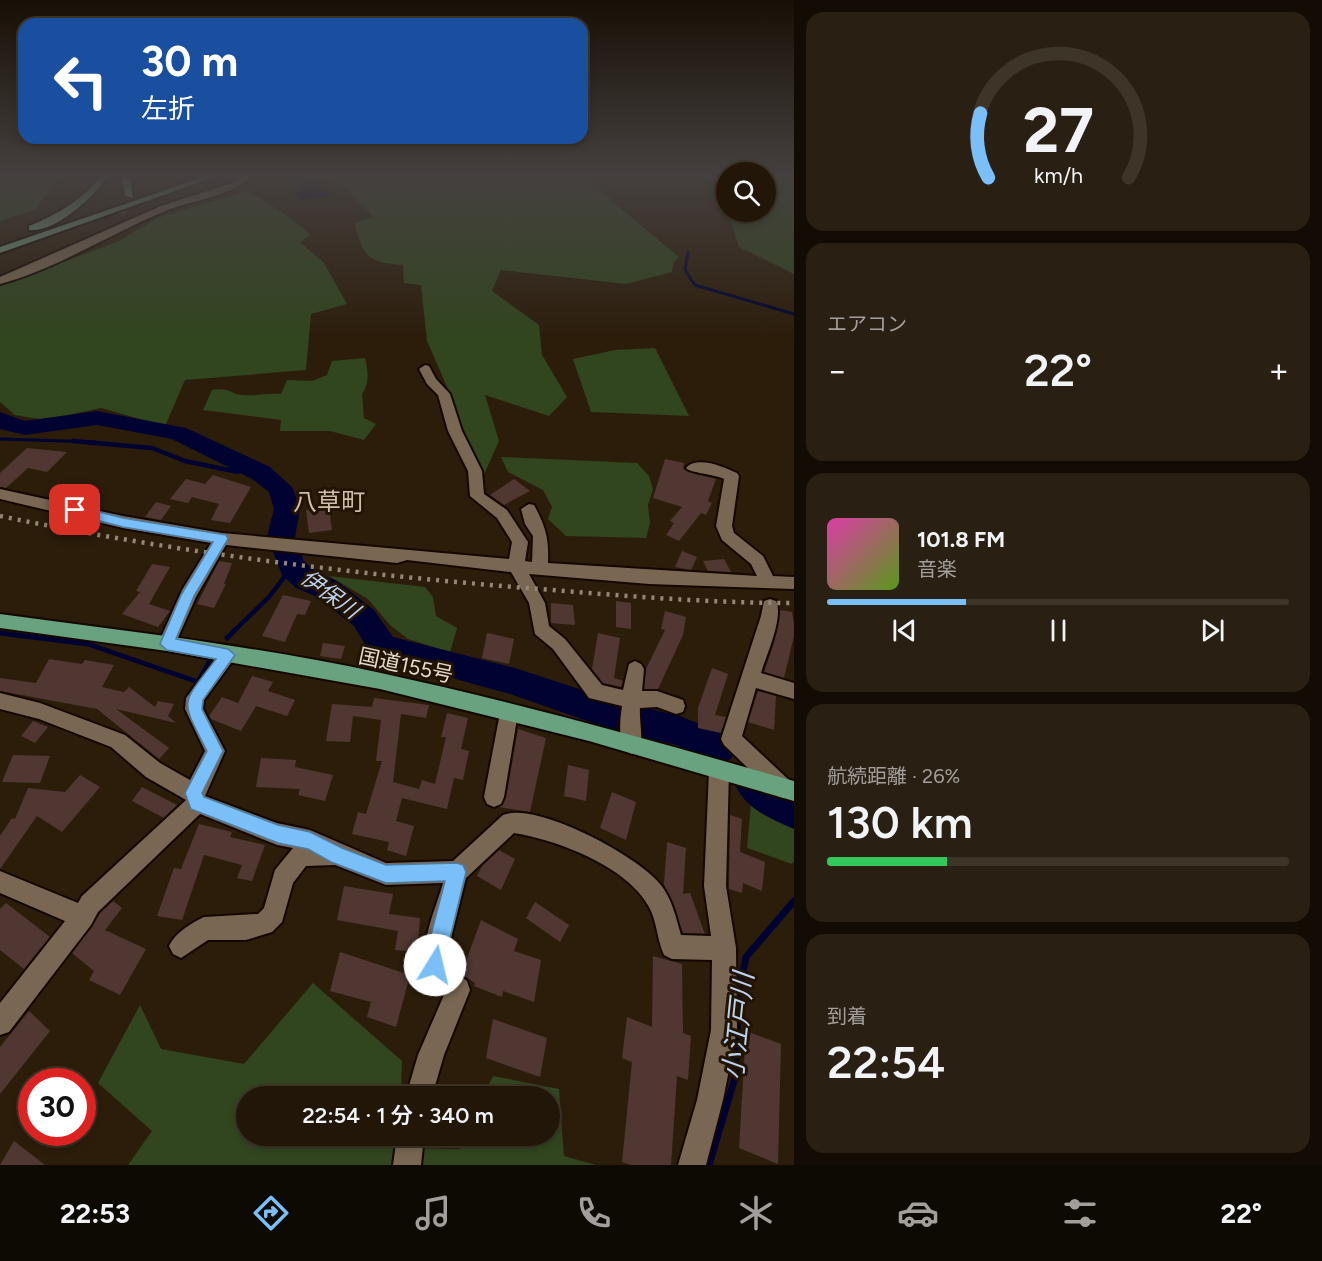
<!DOCTYPE html>
<html lang="ja">
<meta charset="utf-8">
<style>
:root{--surface:#211608;--page:#291f12;--text:#f1f3f6;--muted:#a29f9c;--line:#3e3529;--accent:#7abff8}
body{margin:0;font-family:Figtree,"Noto Sans JP",sans-serif;background:var(--page);color:var(--text);height:100vh;display:flex;flex-direction:column;font-size:22px;white-space:nowrap}
*{box-sizing:border-box;margin:0}
p{font-size:20px;color:var(--muted)}
.icon{flex:none;width:33px;height:33px;fill:none;stroke:currentColor;stroke-width:2;stroke-linecap:round;stroke-linejoin:round}
.map{position:relative;flex:1;overflow:hidden}
.drawer{display:flex;flex-direction:column;gap:12px;padding:12px;background:#120c04;width:528px}
.drawer>*{flex:none}
.guide{position:absolute;left:18px;top:18px;width:570px;height:126px;border-radius:18px;box-shadow:0 3px 9px #0003,0 0 0 2px var(--line);background:#1a4fa0;color:#fff;overflow:hidden}
.tools{position:absolute;left:716px;top:162px;display:grid;gap:12px}
.tools a{display:grid;place-items:center;width:60px;height:60px;border-radius:50%;background:var(--surface);box-shadow:0 3px 9px #0003,0 0 0 2px var(--line);font-size:30px}
.speed{position:absolute;left:18px;top:1068px;display:flex;gap:12px;font-size:30px;font-weight:700;text-align:center}
.speed>*{display:grid;place-content:center;width:78px;height:78px;border-radius:50%;background:var(--surface);box-shadow:0 3px 9px #0003,0 0 0 2px var(--line);line-height:1}
.speed .limit{border:9px solid #d22;background:#fff;color:#111}
.pin{position:absolute;display:grid;place-items:center;width:51px;height:51px;color:#fff;margin:-26px;border-radius:12px;box-shadow:0 3px 9px #0006}
.me{position:absolute;width:66px;margin:-33px;rotate:9deg;stroke-linejoin:round;filter:drop-shadow(0 0 4px #0008)}
.turn{display:flex;align-items:center;gap:21px;height:126px;padding:0 24px;font-size:27px}
.turn .icon{width:78px;height:78px;stroke-width:2.5}
.turn b{display:block;font-size:42px;line-height:51px}
.big{font-size:45px;font-weight:600;line-height:1.1}
.drawer .card{flex:1;display:flex;flex-direction:column;justify-content:center;gap:9px;min-width:0;padding:0 21px;border-radius:18px;background:var(--page)}
.drawer .dial{align-items:center;gap:0}
.dial svg{height:156px;overflow:visible;fill:none;stroke:var(--line);stroke-width:7;stroke-linecap:round;text-anchor:middle}
.dial text{fill:var(--text);stroke:none}
.song{display:flex;align-items:center;gap:18px}
.cover{width:72px;height:72px;border-radius:9px;background:linear-gradient(135deg,hsl(320 70% 55%),hsl(90 70% 35%))}
.played{height:6px;border-radius:3px;background:linear-gradient(90deg,var(--accent) 30%,var(--line) 30%)}
.keys{display:flex;justify-content:space-around;direction:ltr}
.heat{display:flex;justify-content:space-between;align-items:center;font-size:33px;direction:ltr}
.charge{height:9px;border-radius:4px;background:linear-gradient(90deg,#34c759 26%,var(--line) 0)}
.trip{position:absolute;left:236px;top:1086px;width:324px;height:60px;border-radius:30px;background:var(--surface);box-shadow:0 3px 9px #0003,0 0 0 2px var(--line);font-weight:600;line-height:60px;text-align:center}
.tabs{display:flex;height:96px;justify-content:space-around;align-items:center;background:#0d0903;color:var(--muted)}
.tabs .icon{width:42px;height:42px}
.tabs .current{color:var(--accent)}
.tabs b{font-size:27px;color:var(--text)}
main{display:flex;flex:1;min-height:0}
.map>svg:first-child{display:block}
.green{fill:#31451f}
.water{fill:#000331}
.lines{fill:none;stroke-linecap:round;stroke-linejoin:round}
.stream-far3{stroke:#000331;stroke-width:3}
.stream-far2{stroke:#000331;stroke-width:4.5}
.stream-far1{stroke:#000331;stroke-width:5}
.stream{stroke:#000331;stroke-width:7}
.river{fill:#000331;fill-rule:evenodd}
.building{fill:#513732}
.primary-tunnel{stroke:#483928;stroke-width:10;stroke-dasharray:10 5;stroke-linecap:butt}
.minor-casing{stroke:#140700;stroke-width:4}
.secondary-casing{stroke:#140700;stroke-width:4}
.primary-casing{stroke:#140700;stroke-width:4}
.trunk-casing{stroke:#140700;stroke-width:4}
.minor{fill:#796753;fill-rule:evenodd}
.secondary{fill:#737d63;fill-rule:evenodd}
.primary{fill:#6c9373;fill-rule:evenodd}
.trunk{fill:#68a27e;fill-rule:evenodd}
.rail{stroke:#94887a;stroke-width:4.5;stroke-dasharray:3 6;stroke-linecap:butt}
.route{fill:#7abff8;stroke:#4f7ca1;stroke-width:1.5}
.labels{text-anchor:middle;dominant-baseline:central;stroke-width:6;stroke-linejoin:round;paint-order:stroke}
.street-label{font-size:21px;fill:#e4dacf;stroke:#221403}
.water-label{font-size:22px;font-style:italic;fill:#bcd1f0;stroke:#221403}
.quarter-label{font-size:24px;fill:#d2bea8;stroke:#221403}
.near-water-label{font-size:27px;font-style:italic;fill:#bcd1f0;stroke:#221403}
</style>
<main>
<div class="map">
<svg width="794" height="1165" viewBox="0 0 794 1165">
<rect width="100%" height="100%" fill="#2c1d0b"/>
<g class="green">
<polygon points="0,174 60,174 35,210 0,221"/>
<path d="M303 174 249 192C266 202 297 220 310 235L300 242 324 263 347 304 311 314 306 370 185 380 165 426 101 408 45 420 15 415 0 402V286L119 241 157 218Z"/>
<path d="M316 174H586L613 202 679 257 673 264 672 272 626 284 501 270 492 291 539 325 542 355 567 397 549 416 485 395 499 441 482 479 458 423 452 398 427 341 421 285 404 283 403 265C367 263 364 256 354 223L374 217 340 183Z"/>
<polygon points="765,174 794,174 794,274 739,247 728,212 765,212"/>
<polygon points="655,348 689,416 591,412 573,359 615,350"/>
<path d="M365 358C368 371 370 383 362 394L364 418 376 424 364 440 330 431H280L281 420 203 410 212 390C232 387 230 395 243 395 256 396 268 393 281 394L287 380 312 381 327 375 332 361Z"/>
<polygon points="501,457 637,463 649,476 653,489 648,505 650,523 646,538 566,536 548,519 552,507 543,490 508,472"/>
<polygon points="329,576 425,587 433,597 436,616 457,628 450,652 408,639 390,625 368,599"/>
<polygon points="751,804 794,820 794,861 792,864 747,848"/>
<polygon points="313,983 402,1061 401,1096 246,1096 246,1136 400,1136 400,1148 460,1149 466,1136 549,1136 549,1096 484,1096 493,1076 559,1089 564,1156 596,1165 128,1165 152,1131 98,1083 140,1005 161,1049 244,1064"/>
</g>
<path class="water" d="M297 174C314 177 320 192 334 196L300 200 294 194 304 183 291 179Z"/>
<g class="lines">
<g class="stream-far3">
<polyline points="688,252 685,270 695,285 794,314"/>
<polyline points="0,439 96,442"/>
</g>
<g class="stream-far2">
<polyline points="73,441 152,448 185,461 238,472"/>
<polyline points="235,630 269,597 292,567"/>
</g>
<g class="stream-far1">
<polyline points="0,633 88,644 198,682 211,659"/>
<polyline points="227,638 236,629"/>
</g>
<polyline class="stream" points="709,1165 736,1074 738,996 746,957 794,901"/>
<g class="river">
<polygon points="97,411 186,428 270,467 293,488 300,509 295,537 304,561 316,572 337,581 374,610 393,637 515,668 616,701 680,716 731,737 736,748 731,759 719,764 676,745 616,731 510,694 372,656 354,626 317,597 296,588 282,575 267,537 274,509 269,492 252,479 172,439 97,425 25,435 0,429 0,412 25,421"/>
<path d="M753 768 794 792V829C771 819 746 809 735 785L741 773Z"/>
</g>
</g>
<g class="building">
<polygon points="27,448 67,452 47,472 28,468 6,488 0,487 0,473"/>
<polygon points="665,459 684,463 683,468 688,472 716,479 708,501 712,503 706,515 701,513 679,541 666,535 674,523 670,521 682,507 653,498"/>
<polygon points="213,475 251,487 230,523 211,520 219,504 192,497 188,503 170,499 186,479 205,484"/>
<polygon points="514,479 530,491 504,505 490,495"/>
<polygon points="156,502 171,506 161,520 145,517"/>
<polygon points="329,507 332,530 309,533 306,510"/>
<polygon points="682,551 697,557 691,570 675,567"/>
<polygon points="724,559 731,572 708,571 703,561"/>
<polygon points="219,561 232,563 224,584 226,584 214,608 197,604"/>
<polygon points="152,564 170,567 149,604 170,611 158,627 122,614 140,592 136,591"/>
<polygon points="283,595 311,601 305,615 297,614 285,642 262,636"/>
<polygon points="616,601 631,603 631,629 616,627"/>
<polygon points="551,603 573,605 575,625 551,623"/>
<polygon points="780,610 792,612 794,624 794,636 784,678 764,672 774,643"/>
<polygon points="665,611 686,617 683,635 658,689 644,689 646,669 665,630 661,629"/>
<polygon points="487,633 514,639 509,664 482,658"/>
<polygon points="598,633 620,638 614,678 623,681 621,687 603,683 592,669"/>
<polygon points="323,643 345,646 341,659 320,656"/>
<polygon points="49,659 82,664 85,660 114,665 102,687 124,692 129,687 155,707 158,701 174,704 168,716 176,723 116,709 169,748 159,759 97,709 0,691 0,678 36,683"/>
<polygon points="712,668 728,674 715,715 726,717 721,733 698,728 698,708"/>
<polygon points="252,676 273,682 268,691 295,700 287,716 256,706 241,731 211,719 209,716 222,697 238,703"/>
<polygon points="758,691 776,696 774,730 748,722"/>
<polygon points="374,698 429,705 426,718 401,714 393,782 419,789 422,780 435,784 446,737 441,737 447,713 468,718 461,749 469,751 463,780 454,778 447,809 402,798 396,821 414,826 406,856 387,850 389,842 352,834 358,812 366,814 382,761 376,761 381,720 353,716 350,742 326,741 332,704 372,707"/>
<polygon points="33,721 48,727 35,743 21,736"/>
<polygon points="518,729 546,738 530,812 499,807 506,797"/>
<polygon points="13,755 50,756 40,783 2,782"/>
<polygon points="261,758 296,760 295,767 333,775 325,801 298,795 300,789 256,787"/>
<polygon points="568,765 589,770 586,801 564,796"/>
<polygon points="80,775 100,787 62,832 37,816 0,869 0,836 12,818 15,819 28,788 65,792"/>
<polygon points="142,787 177,805 164,818 132,801"/>
<polygon points="612,792 636,802 626,840 600,828"/>
<polygon points="730,815 742,819 740,852 765,862 762,891 743,883 742,893 729,889"/>
<polygon points="199,824 232,832 230,837 265,845 252,881 237,878 242,865 204,855 182,920 157,916 174,868 181,869"/>
<polygon points="667,842 686,848 683,894 690,893 705,934 683,933 664,884"/>
<polygon points="499,850 515,859 501,890 477,876 482,866"/>
<polygon points="344,886 393,894 389,914 420,918 417,952 395,950 398,931 337,920"/>
<polygon points="113,901 122,908 105,930 146,949 120,995 89,980 94,971 72,953 100,913"/>
<polygon points="535,902 569,925 560,942 526,918"/>
<polygon points="6,903 50,937 24,969 0,950 0,909"/>
<polygon points="481,920 518,939 514,951 541,960 534,1002 503,991 502,997 474,986 475,983 453,968 457,957 466,961"/>
<polygon points="340,952 410,975 396,1027 367,1017 371,1002 330,991"/>
<polygon points="653,956 682,964 683,1033 691,1036 688,1080 677,1076 671,1165 631,1165 622,1162 632,1062 622,1058 627,1017 652,1027"/>
<polygon points="29,1011 50,1031 0,1094 0,1047"/>
<polygon points="493,1019 547,1038 540,1077 486,1058"/>
<polygon points="746,1031 781,1044 778,1164 739,1148"/>
<polygon points="14,1141 45,1165 0,1165"/>
</g>
<g class="lines">
<polyline class="primary-tunnel" points="120,213 130,196"/>
<defs>
<g id="minor">
<path d="M241 177 248 179C228 197 193 200 168 210 113 232 57 269 0 284V277L161 206 229 184Z"/>
<path d="M425 365 429 366 436 379 450 394 462 431 482 471 484 494 507 510 528 542 525 561 532 562 533 536 525 524 521 509 529 504 534 505C546 527 549 539 548 563L757 576 751 564 722 540 716 526 724 479C714 474 690 473 686 468 697 455 724 467 737 473L739 476 732 526 734 533 763 556 773 576 794 577V589L649 584 529 574 545 603 549 626 565 639 602 685 623 690 629 664 635 661 641 664 644 669 642 691H657L683 700 685 706 683 712 676 714 657 707 640 708C639 721 644 740 639 751L632 754 625 751C618 737 620 721 622 706L589 698 553 649 535 634 529 603 511 572 407 560 397 563 226 545 196 597 173 649 167 651 161 649 158 644 182 590 211 543 123 528 0 499V489L123 516 222 533 509 559 512 542 497 518 470 496 468 471 448 431 438 395 427 384 419 369Z"/>
<path d="M770 599 776 601C784 617 766 656 761 673L794 683V699L756 688 742 736 790 781 793 788 790 795 783 798 776 795 724 745 721 739 761 616 764 601Z"/>
<path d="M228 647 234 650 237 655 204 700 203 709 225 751 205 796 277 823 310 830 386 863 453 861 503 815C536 801 638 856 660 884 672 898 676 918 681 935L711 936 704 886 709 771 712 764 719 761 726 764 729 771 726 886 736 948 737 1030 723 1100 706 1165H678L697 1100 711 1030 712 960 672 959 664 955C657 940 657 921 649 907 627 866 557 840 514 833L466 878 447 954 449 967 467 981 470 990 444 1055 432 1096H406L418 1055 444 995C407 968 433 918 443 883L386 885 335 865 306 866 293 883 282 922 272 932 246 940H208L181 958 173 954 169 946C175 933 191 923 204 917L258 914 264 908 275 870 293 848 277 845 200 814 98 912 91 925 9 1032 0 1035V1003L65 921 0 893V871L78 903 82 896 186 800 146 777 111 747 39 719 0 709V693L40 703 125 735 160 763 190 780 205 751 185 709 186 698 222 650Z"/>
<polygon points="509,705 516,707 518,713 504,797 501,804 494,807 487,804 484,797 500,713 502,707"/>
<polygon points="397,1136 424,1136 421,1165 393,1165"/>
</g>
<polygon id="secondary" points="237,174 245,174 248,179 241,181"/>
<g id="primary">
<path d="M102 174H110C96 195 56 233 29 230V226C58 214 83 200 102 174Z"/>
<polygon points="122,174 130,174 133,198 125,196"/>
<polygon points="212,174 223,174 0,253 0,247"/>
</g>
<path id="trunk" d="M0 614C127 631 256 646 381 673 520 703 657 742 794 781V801L589 741 380 689 167 651 0 628Z"/>
</defs>
<use href="#minor" class="minor-casing"/>
<use href="#secondary" class="secondary-casing"/>
<use href="#primary" class="primary-casing"/>
<use href="#trunk" class="trunk-casing"/>
<use href="#minor" class="minor"/>
<use href="#secondary" class="secondary"/>
<use href="#primary" class="primary"/>
<use href="#trunk" class="trunk"/>
<path class="rail" d="M0 516C179 553 358 575 540 589 625 596 709 603 794 603"/>
</g>
<linearGradient id="sky" x2="0" y2="1"><stop stop-color="#181006"/><stop offset="0.52" stop-color="#45403f"/><stop offset="1" stop-color="#45403f" stop-opacity="0"/></linearGradient>
<rect width="794" height="337" fill="url(#sky)"/>
<path class="route" d="M75 506 123 518 226 535 228 539 194 596 176 639 228 649 235 655 203 700 202 709 223 751 202 793 204 797 278 825 310 832 342 848 386 865 457 863 463 865 466 872 442 972 435 975 428 972 426 954 445 881 386 883 331 862 308 849 278 843 191 809 185 793 207 751C180 698 180 706 216 659L167 650 160 644 181 595 213 542 123 527 70 513V507Z"/>
<g class="labels">
<g class="street-label">
<text transform="translate(406 665) rotate(12)">国道155号</text>
</g>
<g class="water-label">
<text transform="translate(330 594) rotate(36)">伊保川</text>
</g>
<g class="quarter-label">
<text x="329" y="501">八草町</text>
</g>
<g class="near-water-label">
<text transform="translate(738 1026) rotate(-84)">小江戸川</text>
</g>
</g>
</svg>
<div class="tools">
<a><svg class="icon" aria-label="search" viewBox="0 0 24 24"><circle cx="10" cy="10" r="6"/><path d="M15 15l6 6"/></svg></a>
</div>
<div class="speed"><div class="limit">30</div></div>
<div class="pin" style="left:75px;top:510px;background:#d93025"><svg class="icon" aria-label="arrive" viewBox="0 0 24 24"><path d="M6 21V4h12l-3 4 3 4H6"/></svg></div>
<svg class="me" style="left:435px;top:965px" viewBox="-20 -20 40 40"><circle r="19" fill="#fff"/><path d="M0-13L10 11 0 6-10 11z" fill="#7abff8"/></svg>
<div class="trip">22:54 · 1 分 · 340 m</div>
<div class="guide">
<div class="turn"><svg class="icon" aria-label="left" viewBox="0 0 24 24"><path d="M17 20v-9H6M10 6l-5 5 5 5"/></svg><div><b>30 m</b>左折</div></div>
</div>
</div>
<section class="drawer">
<div class="card dial"><svg viewBox="0 0 100 80">
<path d="M14 69A42 42 0 1 1 86 69"/>
<path d="M14 69A42 42 0 0 1 10 36" stroke="#7abff8"/>
<text x="50" y="56" font-size="32" font-weight="700">27</text>
<text x="50" y="72" font-size="11">km/h</text>
</svg></div>
<div class="card"><p>エアコン</p>
<div class="heat"><a>−</a><b class="big">22°</b><a>+</a></div>
</div>
<div class="card">
<div class="song"><i class="cover"></i><div><b>101.8 FM</b><p>音楽</p></div></div>
<div class="played"></div>
<div class="keys"><svg class="icon" aria-label="previous" viewBox="0 0 24 24"><path d="M18 5L8 12l10 7zM5 5v14"/></svg><svg class="icon" aria-label="pause" viewBox="0 0 24 24"><path d="M8 5v14M16 5v14"/></svg><svg class="icon" aria-label="next" viewBox="0 0 24 24"><path d="M6 5l10 7-10 7zM19 5v14"/></svg></div>
</div>
<div class="card"><p>航続距離 · 26%</p><b class="big">130 km</b><div class="charge"></div></div>
<div class="card"><p>到着</p><b class="big">22:54</b></div>
</section>
</main>
<nav class="tabs">
<b>22:53</b>
<svg class="icon current" aria-label="directions" viewBox="0 0 24 24"><path d="M12 3l9 9-9 9-9-9zM9 14v-3h6M13 9l2 2-2 2"/></svg>
<svg class="icon" aria-label="music" viewBox="0 0 24 24"><path d="M9 18V5l10-2v13"/><circle cx="6" cy="18" r="3"/><circle cx="16" cy="16" r="3"/></svg>
<svg class="icon" aria-label="phone" viewBox="0 0 24 24"><path d="M5 4h4l2 5-3 2q2 4 5 5l2-3 5 2v4C11 20 4 13 5 4z"/></svg>
<svg class="icon" aria-label="climate" viewBox="0 0 24 24"><path d="M12 3v18M4 7l16 10M4 17L20 7"/></svg>
<svg class="icon" aria-label="car" viewBox="0 0 24 24"><path d="M5 17H2v-5l4-1 3-4h7l3 4 3 1v5h-3M9 17h6M6 11h13"/><circle cx="7" cy="17" r="2"/><circle cx="17" cy="17" r="2"/></svg>
<svg class="icon" aria-label="filters" viewBox="0 0 24 24"><path d="M4 7h16M4 17h16"/><circle cx="9" cy="7" r="2"/><circle cx="15" cy="17" r="2"/></svg>
<b>22°</b>
</nav>
